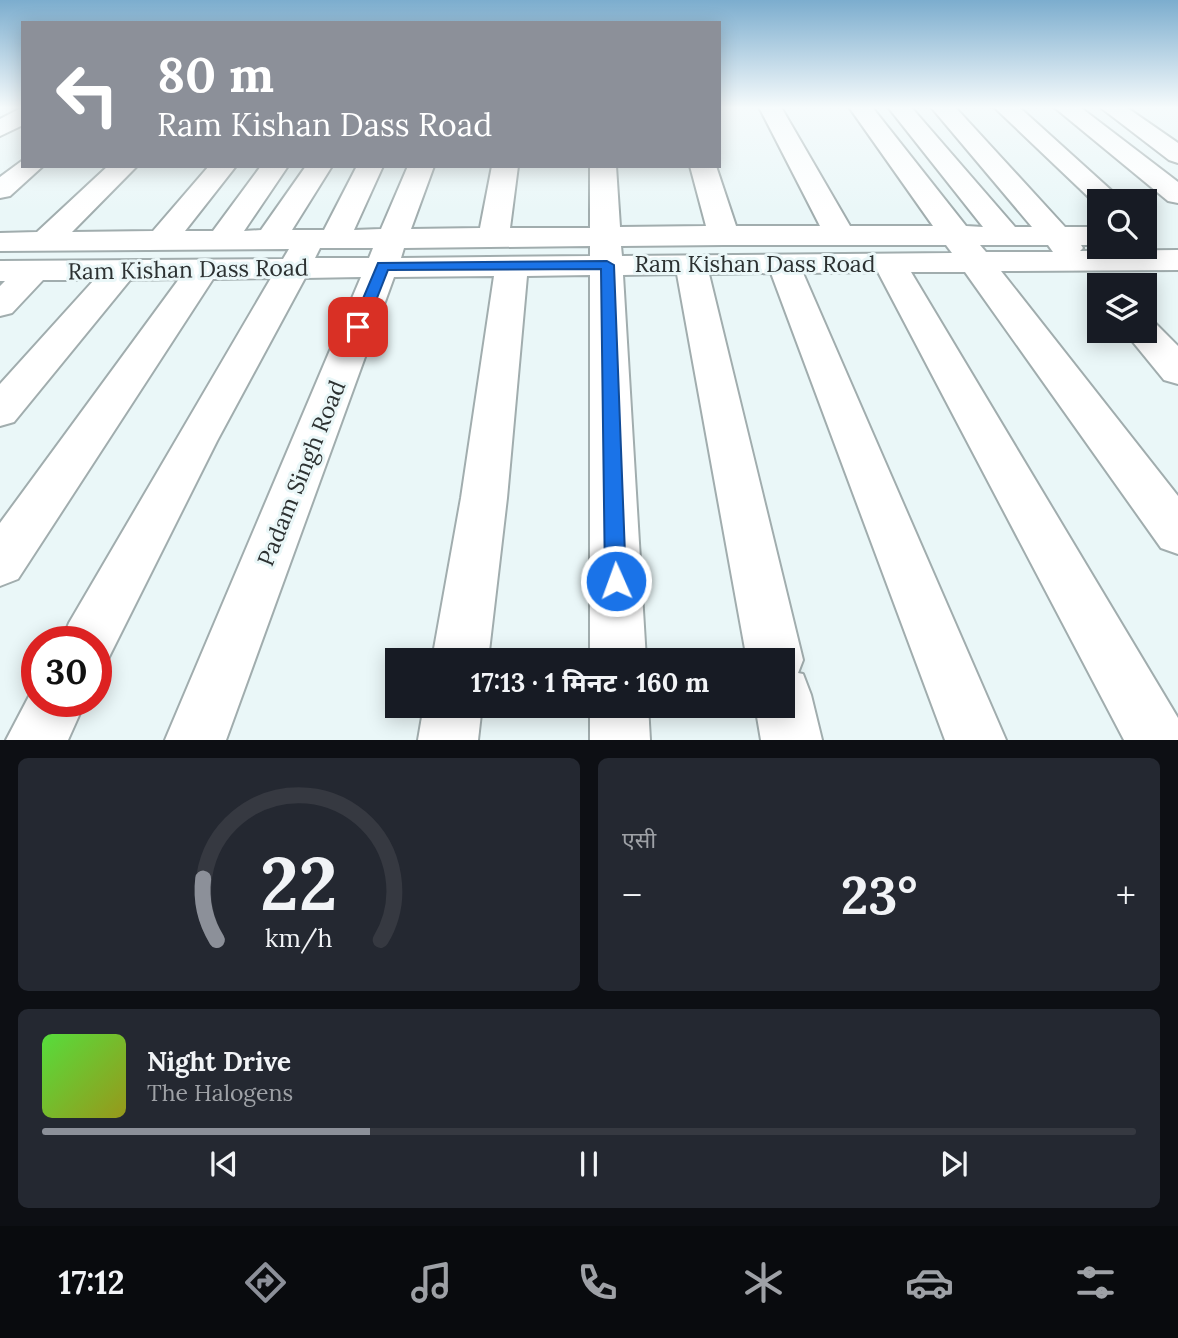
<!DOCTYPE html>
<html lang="hi">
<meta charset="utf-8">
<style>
:root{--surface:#171b24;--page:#242831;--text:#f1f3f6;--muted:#9ea1a6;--line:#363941;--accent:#8c9099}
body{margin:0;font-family:Lora,"Noto Sans Devanagari",serif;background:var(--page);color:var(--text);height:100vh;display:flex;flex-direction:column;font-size:26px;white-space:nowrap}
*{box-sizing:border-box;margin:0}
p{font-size:23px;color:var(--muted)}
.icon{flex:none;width:38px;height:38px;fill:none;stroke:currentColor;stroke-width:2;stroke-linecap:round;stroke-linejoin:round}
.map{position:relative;height:740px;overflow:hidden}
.sheet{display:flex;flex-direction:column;gap:18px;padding:18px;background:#0d0f14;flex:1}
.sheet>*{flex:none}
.hud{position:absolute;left:21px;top:21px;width:700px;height:147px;border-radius:0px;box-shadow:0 4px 18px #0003;background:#8c9099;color:#fff;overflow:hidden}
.controls{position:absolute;left:1087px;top:189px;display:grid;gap:14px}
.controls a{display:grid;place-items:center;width:70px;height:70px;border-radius:0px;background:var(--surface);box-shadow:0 4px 18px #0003;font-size:35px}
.speed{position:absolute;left:21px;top:626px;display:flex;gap:14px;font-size:35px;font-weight:700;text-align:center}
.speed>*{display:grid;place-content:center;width:91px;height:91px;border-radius:50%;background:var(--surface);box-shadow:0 4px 18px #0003;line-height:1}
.speed .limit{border:10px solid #d22;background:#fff;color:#111}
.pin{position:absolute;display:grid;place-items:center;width:60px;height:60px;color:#fff;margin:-30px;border-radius:14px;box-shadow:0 4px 10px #0006}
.me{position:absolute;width:77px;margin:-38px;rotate:358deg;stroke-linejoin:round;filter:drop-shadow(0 0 5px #0008)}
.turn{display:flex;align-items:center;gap:24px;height:147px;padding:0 21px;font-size:32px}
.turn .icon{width:91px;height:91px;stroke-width:2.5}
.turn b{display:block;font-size:49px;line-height:60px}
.big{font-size:52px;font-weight:700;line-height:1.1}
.sheet .tile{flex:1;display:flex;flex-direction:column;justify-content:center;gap:10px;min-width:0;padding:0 24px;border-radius:10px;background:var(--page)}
.sheet .dial{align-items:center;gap:0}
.dial svg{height:182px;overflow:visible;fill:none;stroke:var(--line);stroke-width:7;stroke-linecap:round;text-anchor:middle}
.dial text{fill:var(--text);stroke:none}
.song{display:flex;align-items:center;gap:21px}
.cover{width:84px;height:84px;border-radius:10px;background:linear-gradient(135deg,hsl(110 70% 55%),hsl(60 70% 35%))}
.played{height:7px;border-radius:4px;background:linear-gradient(90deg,var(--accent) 30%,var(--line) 30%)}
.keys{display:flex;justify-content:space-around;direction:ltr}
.heat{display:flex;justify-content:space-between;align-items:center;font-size:38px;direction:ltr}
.sheet .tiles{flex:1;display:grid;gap:18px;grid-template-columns:1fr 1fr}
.tile:last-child{grid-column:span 2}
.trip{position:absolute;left:385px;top:648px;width:410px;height:70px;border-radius:0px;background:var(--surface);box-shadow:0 4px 18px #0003;font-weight:700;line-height:70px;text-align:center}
.dock{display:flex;height:112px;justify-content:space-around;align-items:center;background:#090b0e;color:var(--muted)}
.dock .icon{width:49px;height:49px}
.dock .selected{color:var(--accent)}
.dock b{font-size:32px;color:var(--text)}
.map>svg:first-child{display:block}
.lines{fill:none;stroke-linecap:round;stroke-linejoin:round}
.minor-casing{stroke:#a1adae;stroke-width:4}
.minor{fill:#fff;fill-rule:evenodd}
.route{fill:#1a73e8;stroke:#114b97;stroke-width:2}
.labels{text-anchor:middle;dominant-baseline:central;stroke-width:6;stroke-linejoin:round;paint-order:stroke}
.street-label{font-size:23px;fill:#2c3131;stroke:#eaf7f8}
</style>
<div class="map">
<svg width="1178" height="740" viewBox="0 0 1178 740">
<rect width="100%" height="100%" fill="#eaf7f8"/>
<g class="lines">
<defs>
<g id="minor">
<polygon points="23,107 23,125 0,136 0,119"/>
<path d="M759 107H781L850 226H933L849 107H872L966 226 983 227 888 107H911L1015 227H1032L931 107H955L1065 227H1099V245H1081L1083 248 1080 251 1178 250V270L1001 271 1178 496V554L1161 548 965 272H911L1178 718V740H1124L878 272 803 273 1006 740H945L771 273 709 274 803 660 798 673 803 674 811 695 822 740H761L755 705H782V660H747L677 274 623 275 646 660H590V275L527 276 507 498 488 660H432L461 498 494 276 394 277 226 740H165L361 277 305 278 217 441 107 661 96 666V642H61L69 623 271 278 213 279 18 579 0 586V523L179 279 130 280 14 422 0 426V384L94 280H43L12 313 0 316V286L5 281H0V261L283 259 289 249 0 251V233L37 232 108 166H137L72 232 153 231 209 166H236L185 231H213L261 166H288L244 231 261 230 306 166H332L292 230H324L357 166H383L354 230 381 229 408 166H434L411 229 480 228 492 166H518L510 228H590V166H616L620 227 706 226 690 166H716L736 226H820ZM724 245H946L952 253 622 256 621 246ZM980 245H1048L1053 252H986ZM590 246V256L401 258 404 248ZM320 248H373L369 258H315Z"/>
<polygon points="994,107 1019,107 1123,201 1099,201 1099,207"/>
<polygon points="1054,107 1080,107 1178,182 1178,203 1168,201"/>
<polygon points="1100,107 1126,107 1178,143 1178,163 1169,160"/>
<polygon points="23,160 23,166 43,166 10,196 0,198 0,177"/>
<polygon points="1144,320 1155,323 1178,346 1178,384 1164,380 1124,331 1144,331"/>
<polygon points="37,681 37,702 85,702 68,740 6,740"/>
<polygon points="424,705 482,705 478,740 418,740"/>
<polygon points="590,705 648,705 650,740 590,740"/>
</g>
</defs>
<use href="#minor" class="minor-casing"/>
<use href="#minor" class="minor"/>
</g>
<linearGradient id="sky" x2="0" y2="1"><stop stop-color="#7cadce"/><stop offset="0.51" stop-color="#f6fbfc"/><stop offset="1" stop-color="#f6fbfc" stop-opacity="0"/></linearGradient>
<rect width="1178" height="211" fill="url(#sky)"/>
<polygon class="route" points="607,261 614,265 626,581 623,588 616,591 608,588 605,581 601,269 388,270 364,331 353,331 351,327 378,263"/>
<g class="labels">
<g class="street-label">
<text x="755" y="263">Ram Kishan Dass Road</text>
<text transform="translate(188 269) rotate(-1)">Ram Kishan Dass Road</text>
<text transform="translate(301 473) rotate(-68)">Padam Singh Road</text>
</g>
</g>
</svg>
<div class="controls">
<a><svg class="icon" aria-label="search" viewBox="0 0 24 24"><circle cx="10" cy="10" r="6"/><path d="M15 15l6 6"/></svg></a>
<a><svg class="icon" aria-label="layers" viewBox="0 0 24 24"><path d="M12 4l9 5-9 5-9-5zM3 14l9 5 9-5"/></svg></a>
</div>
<div class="speed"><div class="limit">30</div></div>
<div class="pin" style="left:358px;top:327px;background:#d93025"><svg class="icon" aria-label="arrive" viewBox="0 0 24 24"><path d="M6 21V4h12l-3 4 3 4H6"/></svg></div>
<svg class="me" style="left:616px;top:581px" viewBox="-20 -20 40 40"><circle r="17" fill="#1a73e8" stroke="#fff" stroke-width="3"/><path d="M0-11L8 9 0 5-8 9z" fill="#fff"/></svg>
<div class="trip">17:13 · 1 मिनट · 160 m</div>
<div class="hud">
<div class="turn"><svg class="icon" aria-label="left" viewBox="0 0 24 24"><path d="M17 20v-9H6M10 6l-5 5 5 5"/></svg><div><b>80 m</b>Ram Kishan Dass Road</div></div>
</div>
</div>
<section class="sheet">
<div class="tiles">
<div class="tile dial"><svg viewBox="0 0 100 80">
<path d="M14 69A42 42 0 1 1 86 69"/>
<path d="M14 69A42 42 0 0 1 8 42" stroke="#8c9099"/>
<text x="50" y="56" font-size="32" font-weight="700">22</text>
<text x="50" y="72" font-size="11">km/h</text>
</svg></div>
<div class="tile"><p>एसी</p>
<div class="heat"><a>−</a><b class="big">23°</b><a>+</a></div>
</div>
<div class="tile">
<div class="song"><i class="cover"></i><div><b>Night Drive</b><p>The Halogens</p></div></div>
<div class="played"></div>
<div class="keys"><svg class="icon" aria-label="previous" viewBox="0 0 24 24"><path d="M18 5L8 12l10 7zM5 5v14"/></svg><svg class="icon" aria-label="pause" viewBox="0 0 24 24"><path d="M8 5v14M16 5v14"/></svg><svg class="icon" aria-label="next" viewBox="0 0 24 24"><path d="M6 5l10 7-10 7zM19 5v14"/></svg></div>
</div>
</div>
</section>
<nav class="dock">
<b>17:12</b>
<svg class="icon selected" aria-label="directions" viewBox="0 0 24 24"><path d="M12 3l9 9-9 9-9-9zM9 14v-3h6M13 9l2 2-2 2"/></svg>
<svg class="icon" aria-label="music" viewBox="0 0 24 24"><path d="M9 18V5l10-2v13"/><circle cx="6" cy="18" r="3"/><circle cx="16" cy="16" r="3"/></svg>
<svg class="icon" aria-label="phone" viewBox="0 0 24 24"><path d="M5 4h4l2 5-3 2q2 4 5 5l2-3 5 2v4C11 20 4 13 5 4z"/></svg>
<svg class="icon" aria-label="climate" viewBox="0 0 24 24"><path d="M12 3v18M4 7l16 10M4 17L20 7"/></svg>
<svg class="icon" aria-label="car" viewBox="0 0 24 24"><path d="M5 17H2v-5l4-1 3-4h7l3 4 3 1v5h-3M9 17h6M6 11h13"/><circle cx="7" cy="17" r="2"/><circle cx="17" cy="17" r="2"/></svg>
<svg class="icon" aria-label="filters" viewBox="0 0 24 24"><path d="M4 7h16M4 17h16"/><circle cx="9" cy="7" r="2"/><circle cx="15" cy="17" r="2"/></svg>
</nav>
